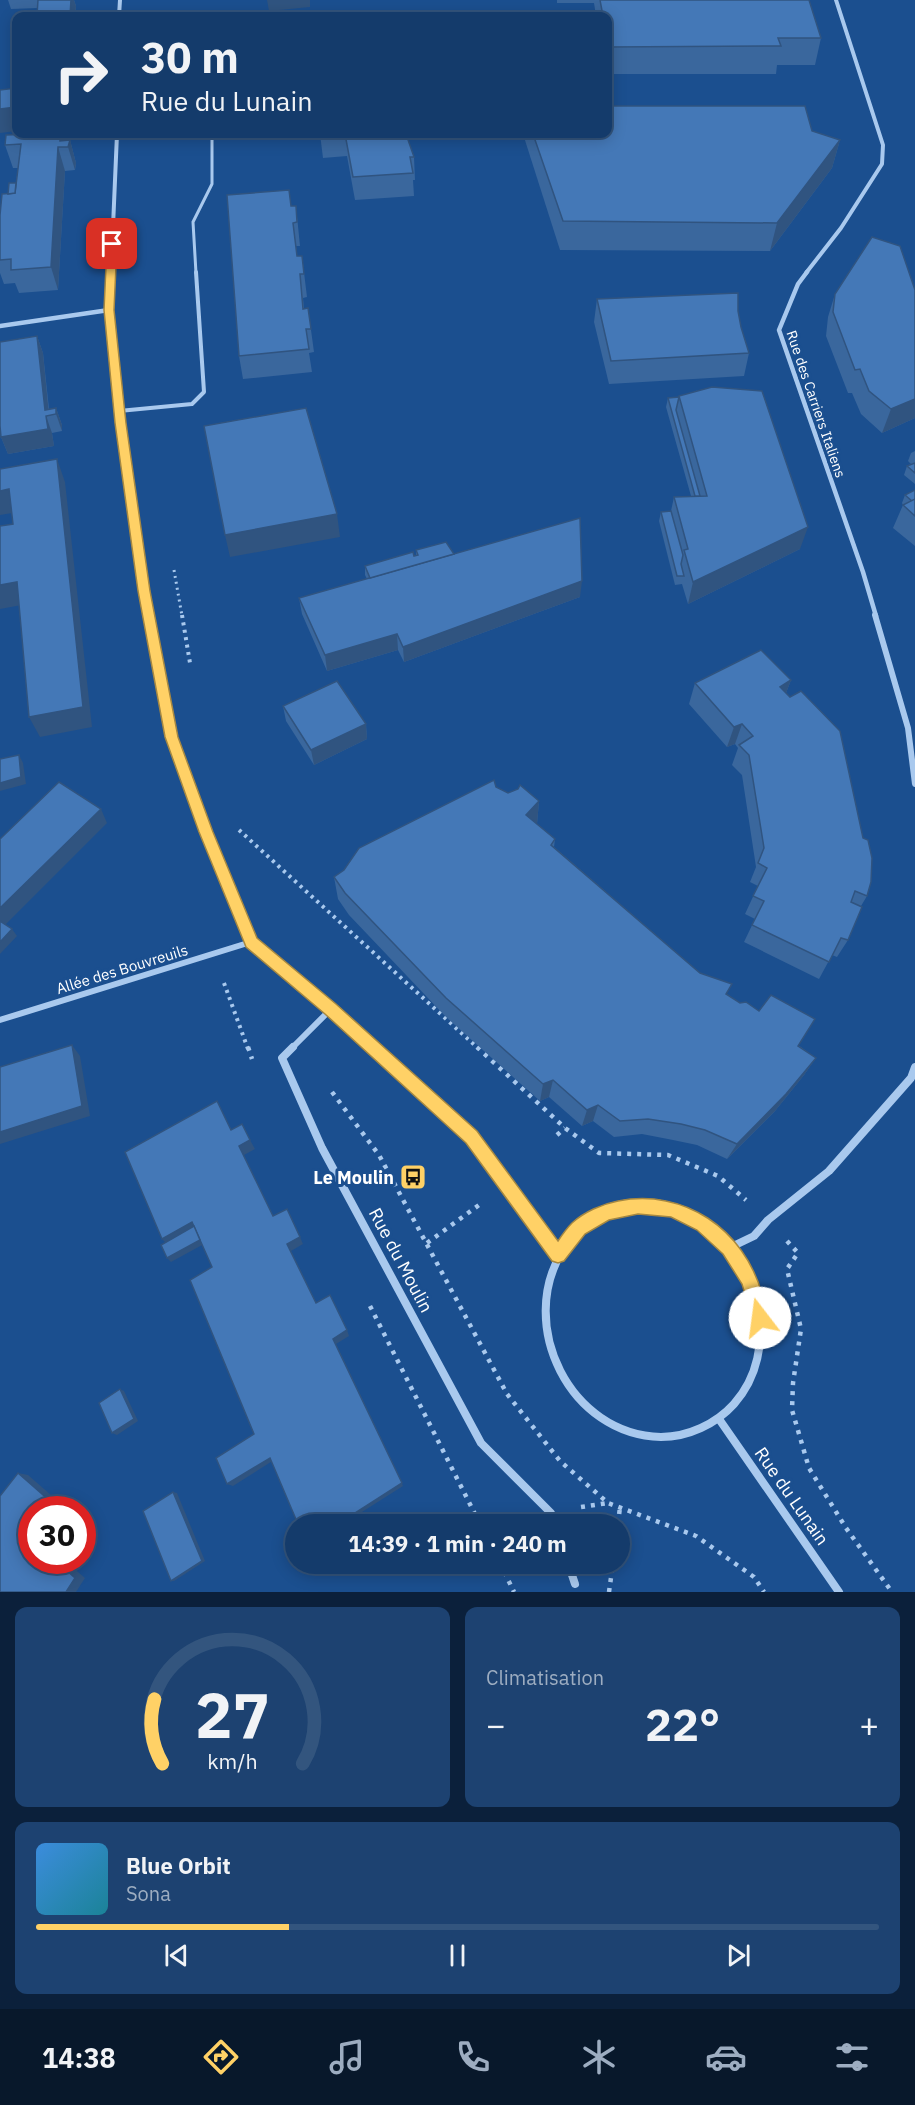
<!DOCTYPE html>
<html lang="fr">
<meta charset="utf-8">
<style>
:root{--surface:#143b6b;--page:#1d4271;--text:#f1f3f6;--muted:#9dadc1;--line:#33557e;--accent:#ffd166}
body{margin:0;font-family:"IBM Plex Sans",sans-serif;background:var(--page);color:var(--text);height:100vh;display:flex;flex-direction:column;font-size:22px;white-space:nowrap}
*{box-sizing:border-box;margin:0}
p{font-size:20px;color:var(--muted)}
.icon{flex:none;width:33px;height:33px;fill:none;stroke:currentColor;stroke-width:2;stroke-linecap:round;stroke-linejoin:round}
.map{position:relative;height:1592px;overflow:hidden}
.details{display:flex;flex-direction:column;gap:15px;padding:15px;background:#0b203b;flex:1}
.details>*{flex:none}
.guide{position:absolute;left:12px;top:12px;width:600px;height:126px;border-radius:12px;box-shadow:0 3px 15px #0003,0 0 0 2px var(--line);background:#143b6b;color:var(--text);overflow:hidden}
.speed{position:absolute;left:18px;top:1496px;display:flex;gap:12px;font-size:30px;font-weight:700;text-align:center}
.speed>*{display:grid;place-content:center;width:78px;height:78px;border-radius:50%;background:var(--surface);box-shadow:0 3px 15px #0003,0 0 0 2px var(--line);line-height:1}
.speed .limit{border:9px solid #d22;background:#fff;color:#111}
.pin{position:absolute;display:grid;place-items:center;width:51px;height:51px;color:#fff;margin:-26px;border-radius:12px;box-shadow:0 3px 9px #0006}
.me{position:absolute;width:66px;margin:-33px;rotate:345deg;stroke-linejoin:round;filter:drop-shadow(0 0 4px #0008)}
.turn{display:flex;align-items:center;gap:21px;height:126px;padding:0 30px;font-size:27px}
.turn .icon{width:78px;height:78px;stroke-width:2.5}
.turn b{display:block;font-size:42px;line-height:51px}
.big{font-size:45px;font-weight:700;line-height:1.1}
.details .card{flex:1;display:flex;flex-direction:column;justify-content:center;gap:9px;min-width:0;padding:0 21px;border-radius:12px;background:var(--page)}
.details .dial{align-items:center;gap:0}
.dial svg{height:156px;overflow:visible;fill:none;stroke:var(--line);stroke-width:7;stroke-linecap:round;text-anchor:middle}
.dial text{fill:var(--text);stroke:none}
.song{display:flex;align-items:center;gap:18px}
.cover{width:72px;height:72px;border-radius:9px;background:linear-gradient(135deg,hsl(210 70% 55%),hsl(190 70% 35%))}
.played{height:6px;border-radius:3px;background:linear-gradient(90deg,var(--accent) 30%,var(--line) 30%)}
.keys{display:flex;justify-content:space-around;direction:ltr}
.heat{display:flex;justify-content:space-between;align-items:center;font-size:33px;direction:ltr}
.details .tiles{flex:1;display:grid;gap:15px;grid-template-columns:1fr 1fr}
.card:last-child{grid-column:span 2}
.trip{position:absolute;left:285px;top:1514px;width:345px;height:60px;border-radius:30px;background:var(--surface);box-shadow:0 3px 15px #0003,0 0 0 2px var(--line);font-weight:700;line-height:60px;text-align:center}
.dock{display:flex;height:96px;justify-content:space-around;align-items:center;background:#08182b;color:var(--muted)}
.dock .icon{width:42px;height:42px}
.dock .current{color:var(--accent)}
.dock b{font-size:27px;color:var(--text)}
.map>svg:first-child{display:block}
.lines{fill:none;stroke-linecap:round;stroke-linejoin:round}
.path-far2{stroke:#a9c9ee;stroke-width:3;stroke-dasharray:2 4;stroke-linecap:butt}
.path-far1{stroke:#a9c9ee;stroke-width:4;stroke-dasharray:3 4.5;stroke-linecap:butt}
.path{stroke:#a9c9ee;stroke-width:4.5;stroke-dasharray:4 6;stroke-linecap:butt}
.lane-far1{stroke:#a9c9ee;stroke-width:3}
.lane{stroke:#a9c9ee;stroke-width:4}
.street-far3{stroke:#a9c9ee;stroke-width:4}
.street-far2{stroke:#a9c9ee;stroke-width:4.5}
.street-far1{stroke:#a9c9ee;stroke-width:6}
.street{stroke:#a9c9ee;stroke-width:8}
.wall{fill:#3a679d}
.shaded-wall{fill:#305480}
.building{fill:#4478b7;stroke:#305480;stroke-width:1.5}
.route{fill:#ffd166;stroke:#a68842;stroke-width:1.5}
.labels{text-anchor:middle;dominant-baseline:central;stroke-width:6;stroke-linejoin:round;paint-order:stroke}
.far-street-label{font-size:14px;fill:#fff;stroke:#1b4f8f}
.street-label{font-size:15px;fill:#fff;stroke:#1b4f8f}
.near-poi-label{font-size:18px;font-weight:bold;fill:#fff;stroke:#1b4f8f;text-anchor:end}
.near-street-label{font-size:18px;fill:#fff;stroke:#1b4f8f}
</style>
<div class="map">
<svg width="915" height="1592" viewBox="0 0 915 1592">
<rect width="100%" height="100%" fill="#1b4f8f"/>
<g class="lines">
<polyline class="path-far2" points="174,570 182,616"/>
<g class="path-far1">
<polyline points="182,615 190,663"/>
<polyline points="239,830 479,1049"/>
<polyline points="224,983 248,1049"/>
</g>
<g class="path">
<polyline points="248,1047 252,1059"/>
<polyline points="477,1047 565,1128 599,1153 668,1155 718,1176 746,1200"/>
<polyline points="332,1092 379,1155 507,1394 560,1461 608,1503 696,1536 754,1577 764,1592"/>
<polyline points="557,1135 565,1128"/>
<polyline points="787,1241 798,1253 787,1269 801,1329 793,1383 792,1410 809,1468 846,1528 892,1592"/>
<polyline points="427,1243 479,1205"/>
<polyline points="370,1306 480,1524"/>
<polyline points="581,1507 608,1503"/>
<polyline points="618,1524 620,1507"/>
<polyline points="500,1563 514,1592"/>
<polyline points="609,1592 613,1563"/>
</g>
<polyline class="lane-far1" points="196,273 193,222 212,184 212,134"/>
<polyline class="lane" points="119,411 192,404 204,392 196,272"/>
<g class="street-far3">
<polyline points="119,16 120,0"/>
<polyline points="111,273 117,134"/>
<polyline points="806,273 841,228 882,164 883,145 836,0"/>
</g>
<g class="street-far2">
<polyline points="111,272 109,310 120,423 149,616"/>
<polyline points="807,272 798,284 779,330 863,572 876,616"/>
<polyline points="0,326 109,310"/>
</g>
<g class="street-far1">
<polyline points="148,615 171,737 206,832 251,942 374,1049"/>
<polyline points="875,615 908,728 915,784"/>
<polyline points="0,1020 251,942"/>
<polyline points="291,1049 331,1009"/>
</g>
<g class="street">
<polyline points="293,1047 282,1058 322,1148 481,1443 551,1513 555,1524"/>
<polyline points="373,1047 471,1137 558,1255"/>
<path d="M638 1205C660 1208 684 1211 703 1224 759 1262 782 1350 734 1404 716 1424 688 1437 661 1437 570 1435 516 1325 563 1250 573 1234 586 1221 603 1213 613 1208 626 1207 638 1205Z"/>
<polyline points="729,1248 754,1236 768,1220 829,1171 911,1078 915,1067"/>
<polyline points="719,1419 839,1592"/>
<polyline points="568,1563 575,1584"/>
</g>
</g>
<g class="wall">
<polygon points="8,0 74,0 76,6 75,16 25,16 37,15 38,8 11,9"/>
<polygon points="557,0 809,0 821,38 815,65 777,65 776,74 608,74 608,16 596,16 594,3 557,3"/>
<polygon points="812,131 840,140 832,168 770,251 560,250 523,134"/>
<polygon points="320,134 406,134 414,157 415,180 413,180 414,196 355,200 347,156 323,158"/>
<polygon points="70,140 76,163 75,170 65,171 58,290 19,293 15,283 4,284 0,273 0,215 8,194 16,183 18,168 13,168 5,145"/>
<polygon points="296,206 300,246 296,246 297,256 302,256 307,297 303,298 304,308 308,308 314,352 309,353 312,372 243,379 239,356"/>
<polygon points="915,290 915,418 882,433 861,414 852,393 848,393 826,336 828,317 835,294"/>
<polygon points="597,299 738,311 741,327 749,353 744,376 609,384 594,322"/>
<polygon points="37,336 43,353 49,409 56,408 62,425 62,431 52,433 54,446 8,454 1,437"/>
<polygon points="696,390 800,549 688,604 682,584 675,585 659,521 661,512 671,511 674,497 691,496 666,407 668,398 679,397 696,392"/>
<polygon points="915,451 915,484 904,475 907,466 911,464 908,461 911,453"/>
<polygon points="915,490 915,546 893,528 903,505 902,503 905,495"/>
<polygon points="416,550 454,554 580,597 404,662 398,650 327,671 302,614 299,598 367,579 365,575 365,566 414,556 416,555"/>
<polygon points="791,680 786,693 867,896 861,906 848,940 837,957 832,955 819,979 744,942 755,919 745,914 758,886 750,882 756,867 742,775 732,765 738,748 735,744 727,747 689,704 695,683"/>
<polygon points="283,706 366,724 367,739 314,765 286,721"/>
<polygon points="496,787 508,793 539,801 537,824 555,839 554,847 700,973 727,994 816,1058 804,1075 775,1111 727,1159 697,1145 673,1140 642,1134 614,1137 593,1121 582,1126 549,1097 540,1101 446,1017 349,915 338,899 334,877"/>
</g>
<g class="shaded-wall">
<polygon points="71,0 74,0 76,6 75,16 70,16"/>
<polygon points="267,0 310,0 310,7 269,11"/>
<polygon points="16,107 16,131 0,133 0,109"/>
<polygon points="70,140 76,163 75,170 68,147"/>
<polygon points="840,140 832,168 770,251 777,223"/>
<polygon points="58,147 65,171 58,290 51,267"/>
<polygon points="37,336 43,353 49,415 45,410"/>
<polygon points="915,399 915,418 882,433 891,409"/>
<polygon points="56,408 62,425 62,431 56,414"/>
<polygon points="46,416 52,433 54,446 8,454 1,437"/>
<polygon points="57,459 65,482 92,727 40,737 29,717"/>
<polygon points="9,489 18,512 0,515 0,491"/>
<polygon points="337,514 340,537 230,557 225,535"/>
<polygon points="808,527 800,549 688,604 693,582"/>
<polygon points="582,581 580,597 404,662 403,647"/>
<polygon points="17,582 27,604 0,609 0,585"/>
<polygon points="397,634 398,650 327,671 325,655"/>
<polygon points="791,680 783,701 780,687"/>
<polygon points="366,724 367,739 314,765 311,750"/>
<polygon points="742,724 735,744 727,747 734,727"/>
<polygon points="19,755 23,763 26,784 0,791 0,783"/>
<polygon points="539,801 537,824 526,815"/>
<polygon points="101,809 107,823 4,926 0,927 0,908"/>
<polygon points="12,929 17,936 0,954 0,942"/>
<polygon points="72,1045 80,1056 90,1116 0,1144 0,1132"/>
<polygon points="816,1058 804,1075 775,1111 727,1159 737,1144"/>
<polygon points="553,1080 549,1097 540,1101 543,1084"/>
<polygon points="598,1105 593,1121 582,1126 587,1110"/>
<polygon points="250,1140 255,1149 244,1155 239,1146"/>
<polygon points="192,1222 204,1244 171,1262 167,1258 169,1246 162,1239"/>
<polygon points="300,1237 303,1244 291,1251 287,1244"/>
<polygon points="347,1330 349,1336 336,1344 403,1486 343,1524 338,1524 333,1339"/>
<polygon points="120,1389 124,1391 138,1421 117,1435 112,1433"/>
<polygon points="270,1458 274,1460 233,1486 227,1484"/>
<polygon points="18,1473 28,1475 67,1509 59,1509"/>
<polygon points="173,1492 177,1493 205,1561 174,1581 171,1581"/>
<polygon points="55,1560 64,1560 85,1578 76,1592 66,1592"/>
</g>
<g class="building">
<polygon points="38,0 71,0 70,16 25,16 37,15"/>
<polygon points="600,0 809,0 821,38 778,38 781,46 608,47 608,16 603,16"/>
<polygon points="356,14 357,16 327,16"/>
<polygon points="16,88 16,107 0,109 0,90"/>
<polygon points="608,106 805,106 812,131 840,140 777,223 563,221 533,134 608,134"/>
<polygon points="32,134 60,134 60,141 70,140 68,147 58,147 51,267 11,270 11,259 0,260 0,215 2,194 15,193 21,144 5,145 6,135"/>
<polygon points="345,134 406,134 414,157 410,157 413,173 353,177"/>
<polygon points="9,183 16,183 15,193 8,194"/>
<polygon points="289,190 291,206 296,206 297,222 293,223 297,256 302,256 304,274 300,274 303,309 308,308 311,329 306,329 309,349 239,356 227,195"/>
<polygon points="872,237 900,246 915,290 915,399 891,409 869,391 860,369 855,370 833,312 835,294"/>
<polygon points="738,293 738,311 741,327 749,353 611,361 597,299"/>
<polygon points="37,336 45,410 56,408 56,414 46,416 48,429 1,437 0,426 0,342"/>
<polygon points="712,387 762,391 808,527 693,582 684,550 688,549 674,497 707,496 679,396"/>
<polygon points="679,397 676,410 700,496 695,496 668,398"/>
<polygon points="306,408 337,514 225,535 204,426"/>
<polygon points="57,459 83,707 29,717 17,582 0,585 0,526 13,524 9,489 0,491 0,469"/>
<polygon points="915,463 915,473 907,466"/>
<polygon points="915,490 915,499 912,501 905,495"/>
<polygon points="915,499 915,516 903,505"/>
<polygon points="671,511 683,555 681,564 684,576 677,576 661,512"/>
<polygon points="580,518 582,581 403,647 397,634 325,655 299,598"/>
<polygon points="446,542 454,554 370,578 365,566 413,552 414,556 418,555 416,550"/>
<polygon points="761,650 791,680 780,687 790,697 801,691 840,731 863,838 868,840 872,858 871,882 867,896 855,891 851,902 862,907 848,940 841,938 829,962 752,925 764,901 753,896 767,868 758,863 764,848 749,755 739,745 753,736 742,724 734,727 695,683"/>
<polygon points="337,681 366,724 311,750 283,706"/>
<polygon points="19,755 21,777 0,783 0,759"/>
<polygon points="494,780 496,787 508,793 518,789 520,785 539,801 526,815 555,839 551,845 700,973 732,984 726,994 740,1003 746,1002 759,1011 771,995 815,1019 798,1046 816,1058 786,1094 737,1144 705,1130 681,1124 648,1119 620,1121 598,1105 587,1110 553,1080 543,1084 446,998 345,893 334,877 344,870 359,848"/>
<polygon points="59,782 101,809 0,908 0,839"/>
<polygon points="0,921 12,929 0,942"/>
<polygon points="72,1045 82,1106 0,1132 0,1067"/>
<polygon points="217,1101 231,1130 242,1124 250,1140 239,1146 273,1216 287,1209 300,1237 287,1244 316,1303 330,1295 347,1330 333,1339 402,1483 338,1524 298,1524 270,1458 227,1484 216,1458 254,1434 190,1280 212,1267 192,1222 162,1239 125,1152"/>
<polygon points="194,1226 200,1240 167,1258 161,1245"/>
<polygon points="120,1389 134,1419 112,1433 99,1403"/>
<polygon points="18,1473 59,1509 32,1509 32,1560 55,1560 75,1578 66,1592 0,1592 0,1496"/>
<polygon points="173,1492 202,1561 171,1581 143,1511"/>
</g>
<path class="route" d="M112 241 117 244 114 310 126 423 150 591 178 737 213 832 257 938 336 1004 477 1131 558 1241C562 1235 567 1228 572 1223 584 1212 602 1204 618 1201 684 1188 744 1229 762 1294 765 1304 770 1315 766 1325L760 1327 754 1325 742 1284 723 1254 697 1230 671 1217 638 1214 609 1220 585 1234 564 1261 558 1263 552 1261 466 1143 325 1014 246 947 244 942 199 832 165 737 138 591 115 423 104 310 107 244Z"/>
<defs>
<symbol id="bus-square" viewBox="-11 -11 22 22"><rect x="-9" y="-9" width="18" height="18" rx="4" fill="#ffd166" stroke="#1b4f8f"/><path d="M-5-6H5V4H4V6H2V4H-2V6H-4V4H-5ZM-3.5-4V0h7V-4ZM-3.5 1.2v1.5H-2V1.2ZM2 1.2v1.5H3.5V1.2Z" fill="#111"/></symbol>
</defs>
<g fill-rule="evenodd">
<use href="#bus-square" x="398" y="1162" width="30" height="30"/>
</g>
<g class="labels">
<g class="far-street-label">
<text transform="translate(816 404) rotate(71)">Rue des Carriers Italiens</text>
</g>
<g class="street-label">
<text transform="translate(122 969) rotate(-17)">Allée des Bouvreuils</text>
</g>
<g class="near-poi-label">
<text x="394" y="1177">Le Moulin</text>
</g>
<g class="near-street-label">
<text transform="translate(401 1260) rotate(62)">Rue du Moulin</text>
<text transform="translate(792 1496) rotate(55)">Rue du Lunain</text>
</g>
</g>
</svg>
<div class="speed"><div class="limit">30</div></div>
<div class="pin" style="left:112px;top:244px;background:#d93025"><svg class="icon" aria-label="arrive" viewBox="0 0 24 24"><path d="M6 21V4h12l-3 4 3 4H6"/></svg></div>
<svg class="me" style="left:760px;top:1318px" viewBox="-20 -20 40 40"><circle r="19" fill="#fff"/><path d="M0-13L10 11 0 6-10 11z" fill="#ffd166"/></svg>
<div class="trip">14:39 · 1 min · 240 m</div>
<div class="guide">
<div class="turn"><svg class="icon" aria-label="right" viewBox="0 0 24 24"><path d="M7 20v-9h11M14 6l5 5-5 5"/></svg><div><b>30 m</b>Rue du Lunain</div></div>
</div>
</div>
<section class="details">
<div class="tiles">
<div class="card dial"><svg viewBox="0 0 100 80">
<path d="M14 69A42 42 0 1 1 86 69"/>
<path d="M14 69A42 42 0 0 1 10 36" stroke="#ffd166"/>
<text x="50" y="56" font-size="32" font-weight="700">27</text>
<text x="50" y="72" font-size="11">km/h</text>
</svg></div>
<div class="card"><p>Climatisation</p>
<div class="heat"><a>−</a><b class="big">22°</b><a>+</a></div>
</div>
<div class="card">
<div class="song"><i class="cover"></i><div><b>Blue Orbit</b><p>Sona</p></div></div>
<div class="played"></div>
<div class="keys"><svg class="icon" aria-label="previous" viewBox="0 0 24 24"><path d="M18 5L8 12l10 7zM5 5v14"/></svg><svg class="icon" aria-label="pause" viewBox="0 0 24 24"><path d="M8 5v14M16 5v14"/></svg><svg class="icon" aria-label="next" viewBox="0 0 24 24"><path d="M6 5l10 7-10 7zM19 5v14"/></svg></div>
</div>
</div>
</section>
<nav class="dock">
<b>14:38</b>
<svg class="icon current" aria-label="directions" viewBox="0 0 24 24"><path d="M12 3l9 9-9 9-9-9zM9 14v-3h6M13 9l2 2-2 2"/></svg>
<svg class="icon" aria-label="music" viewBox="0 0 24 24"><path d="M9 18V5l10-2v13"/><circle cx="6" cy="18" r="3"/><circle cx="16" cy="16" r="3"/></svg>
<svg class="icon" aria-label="phone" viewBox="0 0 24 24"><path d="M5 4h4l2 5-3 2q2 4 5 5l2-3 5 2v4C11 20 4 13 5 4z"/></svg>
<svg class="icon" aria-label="climate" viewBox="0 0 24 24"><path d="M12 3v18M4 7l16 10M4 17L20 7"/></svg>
<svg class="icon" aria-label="car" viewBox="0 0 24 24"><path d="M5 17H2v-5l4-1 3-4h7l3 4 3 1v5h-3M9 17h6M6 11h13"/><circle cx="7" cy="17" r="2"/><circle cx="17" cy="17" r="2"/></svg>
<svg class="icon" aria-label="filters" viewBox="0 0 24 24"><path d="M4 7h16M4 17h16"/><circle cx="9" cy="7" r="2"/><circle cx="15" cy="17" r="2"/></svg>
</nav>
